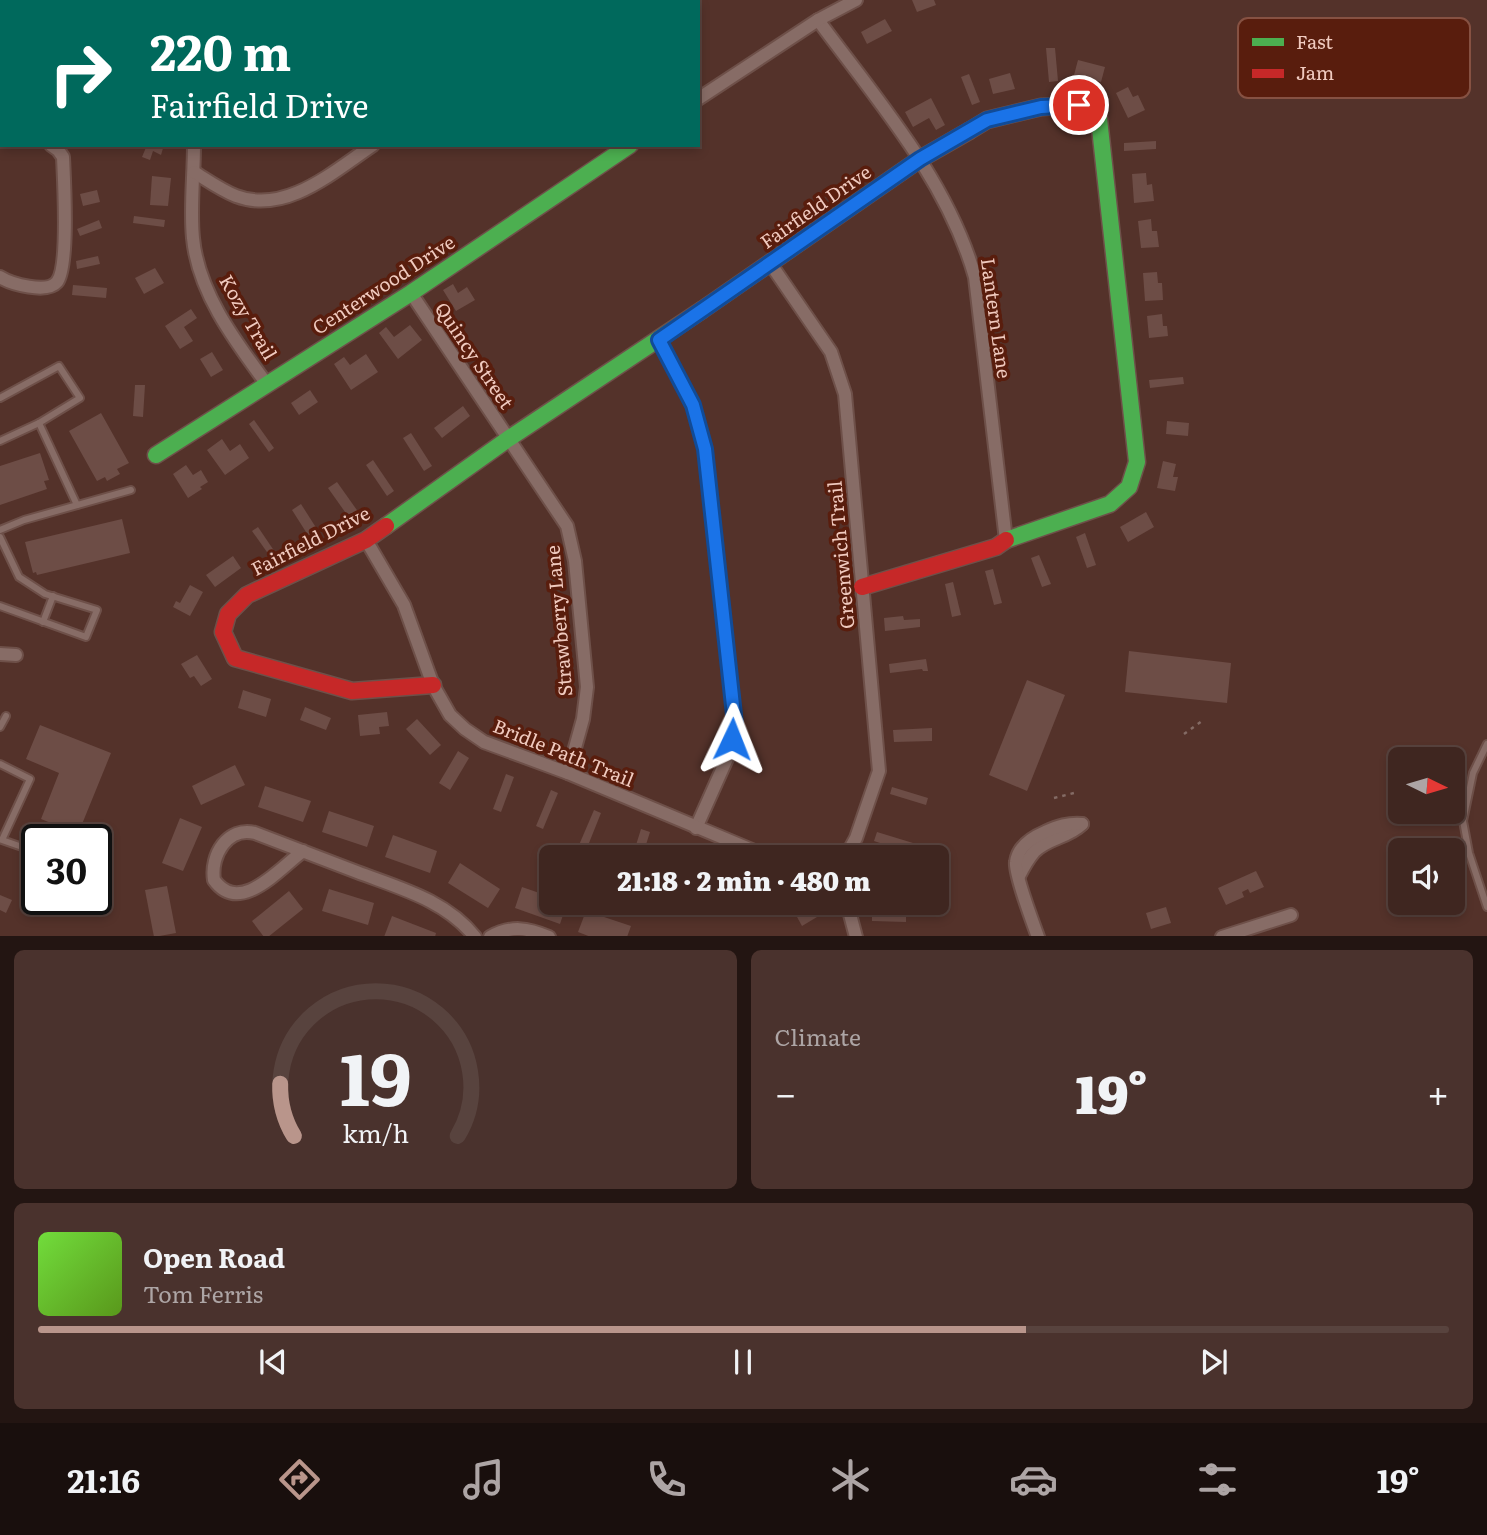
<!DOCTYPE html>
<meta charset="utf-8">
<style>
:root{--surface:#3f2620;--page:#4a322d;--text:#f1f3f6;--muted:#ada5a5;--line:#58433e;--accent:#b9958b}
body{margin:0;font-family:Literata,serif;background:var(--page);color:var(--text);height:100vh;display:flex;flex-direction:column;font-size:26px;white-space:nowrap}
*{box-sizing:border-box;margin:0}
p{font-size:23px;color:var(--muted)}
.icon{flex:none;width:38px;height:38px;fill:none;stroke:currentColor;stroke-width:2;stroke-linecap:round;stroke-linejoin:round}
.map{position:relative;height:936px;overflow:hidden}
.panel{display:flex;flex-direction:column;gap:14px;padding:14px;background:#231512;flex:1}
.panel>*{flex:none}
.top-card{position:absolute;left:0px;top:0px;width:700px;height:147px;box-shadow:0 4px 10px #0003,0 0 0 2px var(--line);background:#00695c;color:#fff;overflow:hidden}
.needle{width:46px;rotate:95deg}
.buttons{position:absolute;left:1388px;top:747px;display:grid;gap:14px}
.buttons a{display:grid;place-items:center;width:77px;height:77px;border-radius:10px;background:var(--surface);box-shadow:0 4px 10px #0003,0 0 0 2px var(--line);font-size:35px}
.speed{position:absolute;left:21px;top:824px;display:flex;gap:14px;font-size:35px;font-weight:700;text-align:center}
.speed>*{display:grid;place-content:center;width:91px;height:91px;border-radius:50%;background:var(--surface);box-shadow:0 4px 10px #0003,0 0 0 2px var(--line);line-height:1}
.speed .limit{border:4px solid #111;border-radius:10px;background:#fff;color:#111}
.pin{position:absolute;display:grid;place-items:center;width:60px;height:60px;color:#fff;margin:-30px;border:4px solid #fff;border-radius:50%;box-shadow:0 2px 7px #0007}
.me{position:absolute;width:77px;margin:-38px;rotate:2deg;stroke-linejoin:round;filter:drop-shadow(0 0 5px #0008)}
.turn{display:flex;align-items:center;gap:24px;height:147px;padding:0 35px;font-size:32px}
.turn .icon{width:91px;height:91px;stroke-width:2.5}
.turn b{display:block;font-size:49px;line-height:60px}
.big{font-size:52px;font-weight:800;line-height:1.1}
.panel .card{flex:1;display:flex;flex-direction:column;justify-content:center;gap:10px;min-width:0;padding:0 24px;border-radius:10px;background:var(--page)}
.panel .dial{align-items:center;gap:0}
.dial svg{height:182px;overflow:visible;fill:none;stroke:var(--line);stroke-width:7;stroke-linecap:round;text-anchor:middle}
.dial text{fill:var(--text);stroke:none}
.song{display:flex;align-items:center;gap:21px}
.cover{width:84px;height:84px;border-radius:10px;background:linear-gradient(135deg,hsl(100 70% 55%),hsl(90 70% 35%))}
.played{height:7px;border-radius:4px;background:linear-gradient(90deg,var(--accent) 70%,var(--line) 70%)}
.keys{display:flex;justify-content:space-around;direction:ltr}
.heat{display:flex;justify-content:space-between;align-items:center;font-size:38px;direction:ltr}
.panel .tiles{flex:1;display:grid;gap:14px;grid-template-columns:1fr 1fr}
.card:last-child{grid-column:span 2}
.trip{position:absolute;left:539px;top:845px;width:410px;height:70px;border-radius:10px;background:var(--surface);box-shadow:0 4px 10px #0003,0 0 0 2px var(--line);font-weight:800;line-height:70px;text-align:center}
.menu{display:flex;height:112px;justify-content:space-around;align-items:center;background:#190f0d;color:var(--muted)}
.menu .icon{width:49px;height:49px}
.menu .selected{color:var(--accent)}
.menu b{font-size:32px;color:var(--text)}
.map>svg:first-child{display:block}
.building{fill:#6d4d46}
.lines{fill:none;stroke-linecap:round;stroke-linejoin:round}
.lane-casing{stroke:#6e5049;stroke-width:10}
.street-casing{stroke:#6e5049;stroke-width:16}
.fast-casing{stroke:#6e5049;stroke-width:19}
.jam-casing{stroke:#6e5049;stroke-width:19}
.path{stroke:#846b65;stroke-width:2.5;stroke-dasharray:3.5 5;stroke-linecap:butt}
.lane{stroke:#876c66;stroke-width:6}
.street{stroke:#876c66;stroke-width:12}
.fast{stroke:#4caf50;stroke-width:16}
.jam{stroke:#c62828;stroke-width:16}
.route-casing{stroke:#114b97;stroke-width:18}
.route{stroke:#1a73e8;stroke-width:12}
.labels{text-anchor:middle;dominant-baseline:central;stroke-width:7;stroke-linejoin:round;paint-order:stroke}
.street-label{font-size:19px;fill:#f0cabf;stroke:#591d0d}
.key{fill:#591d0d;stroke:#865142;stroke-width:2}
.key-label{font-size:19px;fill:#f0cabf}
</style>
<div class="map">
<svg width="1487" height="937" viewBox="0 0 1487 937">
<rect width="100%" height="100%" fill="#54322a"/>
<g class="building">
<polygon points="912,0 934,0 936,5 917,12"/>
<polygon points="885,19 892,31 867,44 861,32"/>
<polygon points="1046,48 1055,48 1058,81 1049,82"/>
<polygon points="1078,60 1105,67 1101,82 1074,75"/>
<polygon points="1010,73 1015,89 993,94 989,79"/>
<polygon points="969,74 980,102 972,105 961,77"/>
<polygon points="1128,87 1133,97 1138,95 1145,110 1128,118 1116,93"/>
<polygon points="931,98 945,125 936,130 929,118 913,127 905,112"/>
<polygon points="1156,141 1156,149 1124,151 1124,143"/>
<polygon points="147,145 164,145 161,155 153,151 150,160 142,157"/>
<polygon points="1146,173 1147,185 1152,184 1154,201 1134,203 1132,174"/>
<polygon points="152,176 171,178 168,206 150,205"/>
<polygon points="97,190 100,202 83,206 80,194"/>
<polygon points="134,216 165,220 164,227 133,223"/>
<polygon points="1151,219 1152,231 1157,231 1159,247 1141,248 1138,221"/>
<polygon points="99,220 102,228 80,236 77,229"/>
<polygon points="98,256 100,264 77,269 76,261"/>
<polygon points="155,268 164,283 144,294 135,278"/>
<polygon points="1157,272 1158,283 1162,283 1163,300 1145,301 1143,273"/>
<polygon points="453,284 458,293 467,287 475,300 456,311 443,290"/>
<polygon points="73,285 107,288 106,298 72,295"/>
<polygon points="191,309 197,318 184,327 193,341 180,349 165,326"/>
<polygon points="1162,314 1163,326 1167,326 1168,336 1149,338 1147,316"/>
<polygon points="410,325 422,340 398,359 379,333 386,327 394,337"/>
<polygon points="212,352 223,370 211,377 200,359"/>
<polygon points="366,354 378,372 351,390 334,364 344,357 350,365"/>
<polygon points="1183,377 1184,384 1150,388 1149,380"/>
<polygon points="135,385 145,385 143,417 133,416"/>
<polygon points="310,390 318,402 299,415 291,403"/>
<polygon points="463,406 470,416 442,438 434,428"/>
<polygon points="101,413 129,463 117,469 120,474 107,481 105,477 97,481 69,431"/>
<polygon points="254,420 274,448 269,452 249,424"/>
<polygon points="1167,421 1189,423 1188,436 1166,434"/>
<polygon points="411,433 432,466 424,471 403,438"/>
<polygon points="222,439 230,451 240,444 249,458 225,475 207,450"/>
<polygon points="40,453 49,480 44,481 47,489 0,505 0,466"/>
<polygon points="373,460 394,491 387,496 366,465"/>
<polygon points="1163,461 1176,464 1173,477 1178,477 1175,491 1157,488"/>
<polygon points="186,465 193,475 201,470 208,482 200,487 202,489 188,498 173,474"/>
<polygon points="337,482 359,513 350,519 328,488"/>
<polygon points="301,504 322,537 313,543 292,510"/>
<polygon points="1146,512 1154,527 1128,542 1120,527"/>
<polygon points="122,519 130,553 37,575 36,572 33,573 25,542"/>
<polygon points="258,527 279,558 274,562 252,531"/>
<polygon points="1085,533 1096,565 1087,568 1076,537"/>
<polygon points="1039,555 1051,584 1042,587 1031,558"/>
<polygon points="233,556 241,568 215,587 206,575"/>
<polygon points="993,569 1002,603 994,605 985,571"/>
<polygon points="953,582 961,615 952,617 945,584"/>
<polygon points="190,585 203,592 190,616 173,607 176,601 180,603"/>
<polygon points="903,616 904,620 920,619 920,627 885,631 884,618"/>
<polygon points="1129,651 1231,663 1227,703 1125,692"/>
<polygon points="197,655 212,679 201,686 194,676 190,678 181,664"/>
<polygon points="926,659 928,671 923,671 922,669 890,673 889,664"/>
<polygon points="1027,680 1065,695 1027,791 989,775"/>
<polygon points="243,690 271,699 266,717 238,708"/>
<polygon points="305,707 331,718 326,730 300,720"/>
<polygon points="387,712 389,726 379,727 380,734 360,736 358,715"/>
<polygon points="417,719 441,745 430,755 406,729"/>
<polygon points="40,725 111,753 78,834 41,819 59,773 26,759"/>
<polygon points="932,728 932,741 894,742 893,730"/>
<polygon points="458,751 469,758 450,790 439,783"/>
<polygon points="235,765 245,785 201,805 192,786"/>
<polygon points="506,774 514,777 501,812 493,809"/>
<polygon points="265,786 311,801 303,822 258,807"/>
<polygon points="892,787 928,798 926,805 890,794"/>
<polygon points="551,790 558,793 543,829 536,826"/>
<polygon points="594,810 601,813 587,848 579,845"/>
<polygon points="329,811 374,826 367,847 322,832"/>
<polygon points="180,818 202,827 183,871 162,863"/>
<polygon points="641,829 650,832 644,851 640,849 637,858 632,858"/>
<polygon points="877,832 913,843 910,853 874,841"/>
<polygon points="393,835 437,851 430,873 385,857"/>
<polygon points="460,863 500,889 488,908 448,883"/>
<polygon points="1256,871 1264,887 1250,893 1248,889 1242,892 1244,897 1226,905 1218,888"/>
<polygon points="167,886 176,933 154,937 145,890"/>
<polygon points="522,887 551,897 551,903 567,903 560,924 515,908"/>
<polygon points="329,889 374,903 368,925 322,911"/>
<polygon points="289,891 303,909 268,937 264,937 252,921"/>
<polygon points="0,895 12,900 6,913 0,910"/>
<polygon points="796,903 808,903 817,917 802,926 791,906"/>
<polygon points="1166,907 1171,923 1151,929 1146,913"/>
<polygon points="872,910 906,910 906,922 872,921"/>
<polygon points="586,911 631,926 627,937 591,937 578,932"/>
<polygon points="392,916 436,933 435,937 384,937"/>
</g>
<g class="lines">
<defs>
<g id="lane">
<polyline points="60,2 61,0"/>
<polyline points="0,398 59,366 80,398 39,423 77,505"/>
<polyline points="0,441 39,423"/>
<polyline points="0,530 24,520 131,490"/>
<polyline points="0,537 19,577 45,594 97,610 86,637 0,606"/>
<polyline points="43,622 53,596"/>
<polyline points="0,727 6,716"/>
<polyline points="1487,744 1473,773 1463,821 1469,853 1487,907"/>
<polyline points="0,764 30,779 2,840 25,848 37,845"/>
</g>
<g id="street">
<polyline points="147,0 147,2"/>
<polyline points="131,2 132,0"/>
<polyline points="334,2 337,0"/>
<polyline points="592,2 595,0"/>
<polyline points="0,3 2,4"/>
<path d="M818 20C877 100 947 179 975 277L1006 540"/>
<polyline points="698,99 818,20 856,0"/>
<polyline points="0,139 2,139"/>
<path d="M194 145C194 176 190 208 193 238 198 292 235 341 266 383"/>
<path d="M194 172C207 180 221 190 236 196 286 215 334 171 373 145"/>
<polyline points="770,263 831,352 845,394 879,771 856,838 845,858"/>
<path d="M0 277C11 284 47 294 57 282 69 267 64 179 63 157L58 150 51 145"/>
<polyline points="411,293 567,526 575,561 587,687 583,719 568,773"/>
<polyline points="659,340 693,406 705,449 735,724 729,754 696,828"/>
<polyline points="366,540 404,605 433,685 450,715 465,729 484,742 568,773 771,858"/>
<polyline points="0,654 16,655"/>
<path d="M303 851C279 869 240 916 214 880 210 855 228 826 255 833 289 846 323 859 357 872 399 888 446 900 475 937"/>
<path d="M1019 876C1023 868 1028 859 1034 852 1047 838 1068 838 1082 824"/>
<polyline points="847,903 856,937"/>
<path d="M490 937C511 925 528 928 549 937"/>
<path d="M1038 937C1033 923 1014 873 1016 862 1018 847 1031 838 1045 832 1058 826 1068 823 1082 824"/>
<polyline points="1222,937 1291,915"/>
</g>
<g id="fast">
<polyline points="969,131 987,120 1041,107 1079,105 1099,119 1137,462 1129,487 1110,504 1006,540"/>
<polyline points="156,455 411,293 630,145"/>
<polyline points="386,526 508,439 702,310"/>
</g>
<g id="jam">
<polyline points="702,310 920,159 969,131"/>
<polyline points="386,526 366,540 247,595 228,614 223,632 235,658 352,691 433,685"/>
<polyline points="862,587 996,547 1006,540"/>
</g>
</defs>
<use href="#lane" class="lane-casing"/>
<use href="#street" class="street-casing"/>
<use href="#fast" class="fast-casing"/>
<use href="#jam" class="jam-casing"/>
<g class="path">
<polyline points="1184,734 1202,721"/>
<polyline points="1054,798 1074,793"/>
</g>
<use href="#lane" class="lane"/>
<use href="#street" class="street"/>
<use href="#fast" class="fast"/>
<use href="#jam" class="jam"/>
</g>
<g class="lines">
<defs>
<polyline id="route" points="732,739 735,724 705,449 693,405 659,340 920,159 987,120 1041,107 1079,105"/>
</defs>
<use href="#route" class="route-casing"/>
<use href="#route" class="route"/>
</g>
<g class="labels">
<g class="street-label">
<text transform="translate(815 206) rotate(-35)">Fairfield Drive</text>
<text transform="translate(383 284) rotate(-33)">Centerwood Drive</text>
<text transform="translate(249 317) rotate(60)">Kozy Trail</text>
<text transform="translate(997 318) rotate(82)">Lantern Lane</text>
<text transform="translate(475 355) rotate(56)">Quincy Street</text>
<text transform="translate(310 540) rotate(-27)">Fairfield Drive</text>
<text transform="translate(840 555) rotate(-95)">Greenwich Trail</text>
<text transform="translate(558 621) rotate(-95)">Strawberry Lane</text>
<text transform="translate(564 752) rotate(22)">Bridle Path Trail</text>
</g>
</g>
<rect x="1238" y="18" width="232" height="80" rx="10" class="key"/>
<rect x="1252" y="38" width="32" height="8" fill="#4caf50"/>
<rect x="1252" y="69" width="32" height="9" fill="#c62828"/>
<g class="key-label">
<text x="1296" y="49">Fast</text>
<text x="1296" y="80">Jam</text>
</g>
</svg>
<div class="buttons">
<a><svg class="needle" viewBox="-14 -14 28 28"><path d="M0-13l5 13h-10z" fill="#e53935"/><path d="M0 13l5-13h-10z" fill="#ada5a5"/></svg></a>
<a><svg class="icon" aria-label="sound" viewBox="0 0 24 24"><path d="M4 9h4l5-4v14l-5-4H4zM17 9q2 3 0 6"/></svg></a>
</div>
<div class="speed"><div class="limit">30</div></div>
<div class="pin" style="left:1079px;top:105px;background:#d93025"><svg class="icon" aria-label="arrive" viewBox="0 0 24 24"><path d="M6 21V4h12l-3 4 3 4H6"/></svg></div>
<svg class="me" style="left:732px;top:739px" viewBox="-20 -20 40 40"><path d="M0-17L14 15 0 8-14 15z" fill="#1a73e8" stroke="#fff" stroke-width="4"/></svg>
<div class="trip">21:18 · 2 min · 480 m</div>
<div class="top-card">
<div class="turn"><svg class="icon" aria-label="right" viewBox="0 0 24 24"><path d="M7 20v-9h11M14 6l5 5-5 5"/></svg><div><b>220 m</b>Fairfield Drive</div></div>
</div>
</div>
<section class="panel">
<div class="tiles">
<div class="card dial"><svg viewBox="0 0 100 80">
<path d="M14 69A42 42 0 1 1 86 69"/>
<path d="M14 69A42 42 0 0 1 8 46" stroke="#b9958b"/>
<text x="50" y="56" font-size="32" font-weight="700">19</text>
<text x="50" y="72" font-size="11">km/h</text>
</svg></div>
<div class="card"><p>Climate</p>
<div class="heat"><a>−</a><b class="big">19°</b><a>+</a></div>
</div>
<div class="card">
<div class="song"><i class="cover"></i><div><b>Open Road</b><p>Tom Ferris</p></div></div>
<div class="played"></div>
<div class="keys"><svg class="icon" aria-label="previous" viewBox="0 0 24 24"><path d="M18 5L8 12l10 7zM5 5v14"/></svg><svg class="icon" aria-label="pause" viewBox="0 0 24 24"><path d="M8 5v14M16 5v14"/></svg><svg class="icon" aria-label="next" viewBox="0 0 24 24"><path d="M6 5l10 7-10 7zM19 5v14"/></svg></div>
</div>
</div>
</section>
<nav class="menu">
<b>21:16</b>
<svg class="icon selected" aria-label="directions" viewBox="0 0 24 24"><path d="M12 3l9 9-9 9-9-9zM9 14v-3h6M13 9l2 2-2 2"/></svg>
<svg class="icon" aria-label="music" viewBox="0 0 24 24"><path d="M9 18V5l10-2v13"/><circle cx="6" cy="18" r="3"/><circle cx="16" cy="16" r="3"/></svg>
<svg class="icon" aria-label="phone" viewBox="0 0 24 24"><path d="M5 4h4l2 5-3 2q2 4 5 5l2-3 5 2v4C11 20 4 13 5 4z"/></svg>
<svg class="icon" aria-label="climate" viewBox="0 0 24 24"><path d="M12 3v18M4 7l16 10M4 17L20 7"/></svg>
<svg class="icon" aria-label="car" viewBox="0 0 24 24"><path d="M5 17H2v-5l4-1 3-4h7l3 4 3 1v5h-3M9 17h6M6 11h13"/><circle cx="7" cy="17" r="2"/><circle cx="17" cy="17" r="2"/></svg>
<svg class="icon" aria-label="filters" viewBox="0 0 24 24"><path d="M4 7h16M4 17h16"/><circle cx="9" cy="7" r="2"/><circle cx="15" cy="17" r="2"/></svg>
<b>19°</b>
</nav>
